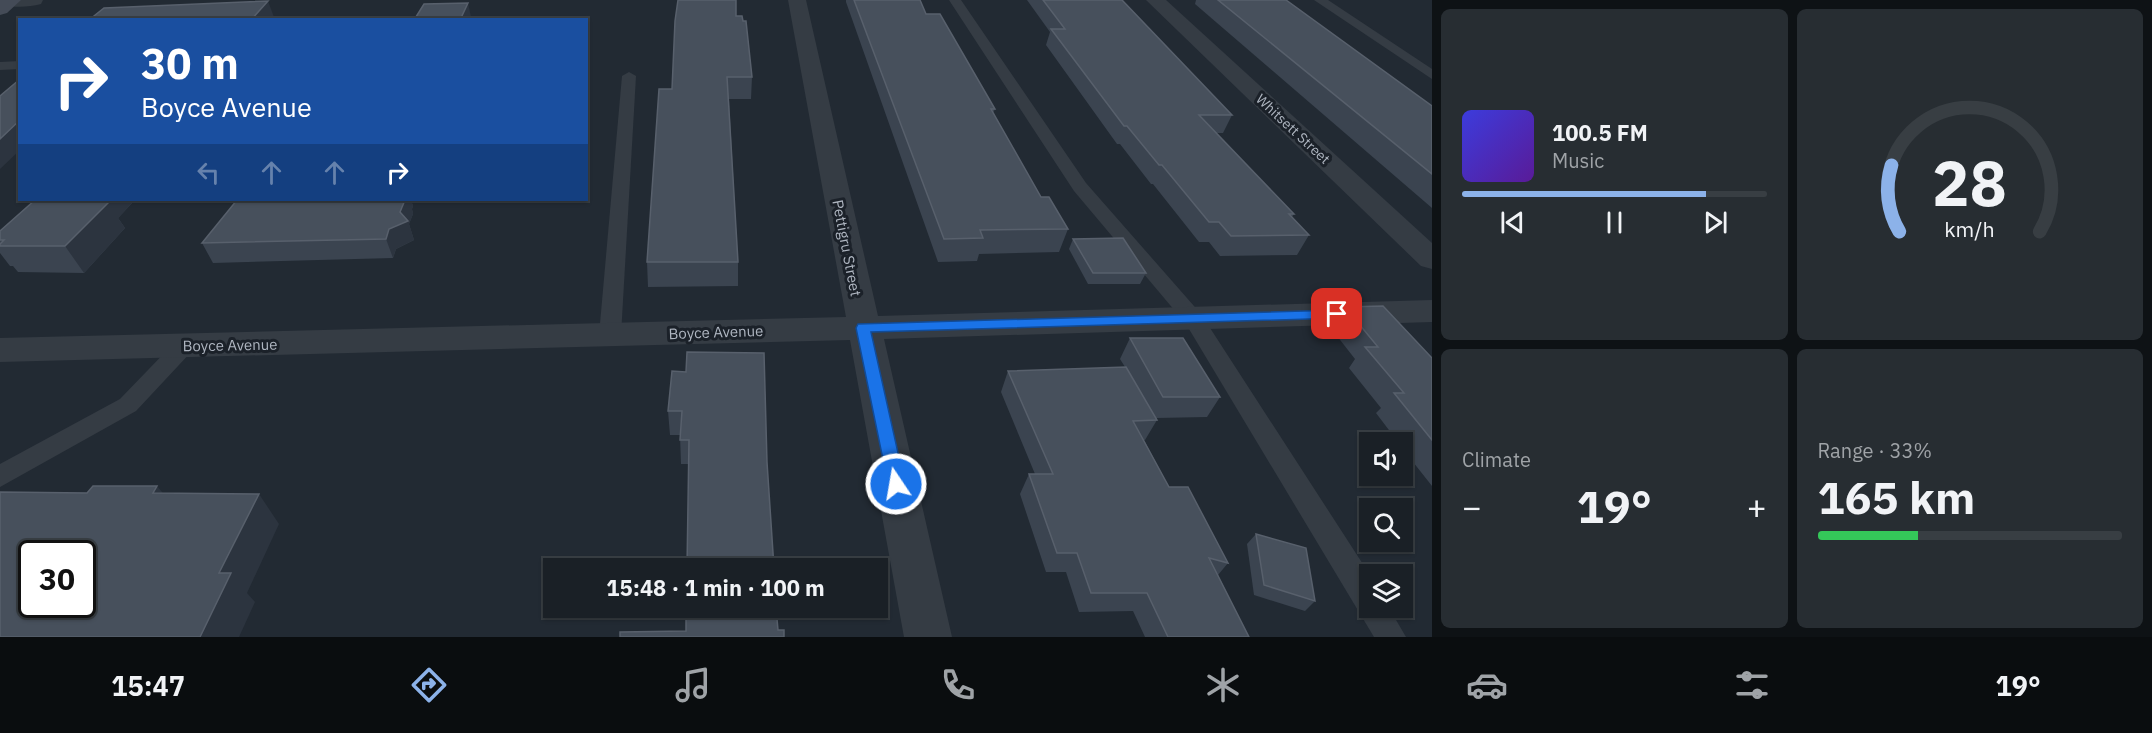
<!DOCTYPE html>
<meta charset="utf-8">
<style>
:root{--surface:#1a2026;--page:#272d32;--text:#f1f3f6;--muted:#9fa3a7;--line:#383e43;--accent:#8cb2e9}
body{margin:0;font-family:"IBM Plex Sans",sans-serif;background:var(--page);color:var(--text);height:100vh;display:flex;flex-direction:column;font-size:22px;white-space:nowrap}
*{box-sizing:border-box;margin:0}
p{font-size:20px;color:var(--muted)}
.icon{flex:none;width:33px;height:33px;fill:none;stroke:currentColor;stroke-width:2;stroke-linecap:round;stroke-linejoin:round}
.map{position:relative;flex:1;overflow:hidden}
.panel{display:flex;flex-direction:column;gap:9px;padding:9px;background:#0e1215;width:720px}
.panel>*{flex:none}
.top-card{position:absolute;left:18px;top:18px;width:570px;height:183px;border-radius:0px;box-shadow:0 2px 4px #0004,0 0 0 2px var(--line);background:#1a4fa0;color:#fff;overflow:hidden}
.fabs{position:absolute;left:1359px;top:432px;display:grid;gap:12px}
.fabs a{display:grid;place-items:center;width:54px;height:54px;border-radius:0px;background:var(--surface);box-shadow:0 2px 4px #0004,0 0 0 2px var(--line);font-size:30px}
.speed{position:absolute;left:18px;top:540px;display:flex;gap:12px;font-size:30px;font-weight:700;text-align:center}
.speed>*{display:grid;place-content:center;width:78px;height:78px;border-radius:50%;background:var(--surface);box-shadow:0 2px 4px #0004,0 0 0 2px var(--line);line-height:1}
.speed .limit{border:3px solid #111;border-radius:9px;background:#fff;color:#111}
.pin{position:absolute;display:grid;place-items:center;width:51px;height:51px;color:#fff;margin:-26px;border-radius:12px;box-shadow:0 3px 9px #0006}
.me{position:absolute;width:66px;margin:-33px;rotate:348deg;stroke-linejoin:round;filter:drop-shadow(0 0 4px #0008)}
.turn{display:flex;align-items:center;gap:21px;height:126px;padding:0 24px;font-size:27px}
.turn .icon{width:78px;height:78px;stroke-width:2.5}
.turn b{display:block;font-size:42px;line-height:51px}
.lanes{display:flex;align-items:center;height:57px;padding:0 24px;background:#0003;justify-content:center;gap:30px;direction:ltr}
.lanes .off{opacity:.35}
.big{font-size:45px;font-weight:700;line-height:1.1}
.panel .card{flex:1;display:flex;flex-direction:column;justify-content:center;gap:9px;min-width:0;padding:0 21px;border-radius:9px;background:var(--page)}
.panel .dial{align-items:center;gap:0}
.dial svg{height:156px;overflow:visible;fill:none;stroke:var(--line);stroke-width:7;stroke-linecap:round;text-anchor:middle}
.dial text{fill:var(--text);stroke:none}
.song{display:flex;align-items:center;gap:18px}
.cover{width:72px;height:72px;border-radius:9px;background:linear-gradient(135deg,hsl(240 70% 55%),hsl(270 70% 35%))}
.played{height:6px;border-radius:3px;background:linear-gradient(90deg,var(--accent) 80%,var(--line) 80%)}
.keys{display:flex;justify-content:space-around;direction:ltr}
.heat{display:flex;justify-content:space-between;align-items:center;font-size:33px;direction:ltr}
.charge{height:9px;border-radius:4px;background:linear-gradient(90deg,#34c759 33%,var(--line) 0)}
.panel .tiles{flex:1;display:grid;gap:9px;grid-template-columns:repeat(2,1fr)}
.trip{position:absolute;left:543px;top:558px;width:345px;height:60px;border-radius:0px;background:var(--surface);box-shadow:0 2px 4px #0004,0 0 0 2px var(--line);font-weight:700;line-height:60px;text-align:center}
.tabs{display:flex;height:96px;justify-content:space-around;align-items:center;background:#0a0d0f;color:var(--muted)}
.tabs .icon{width:42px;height:42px}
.tabs .selected{color:var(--accent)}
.tabs b{font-size:27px;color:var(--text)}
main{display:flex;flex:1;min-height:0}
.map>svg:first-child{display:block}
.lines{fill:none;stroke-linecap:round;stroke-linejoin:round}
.lane{fill:#353c44;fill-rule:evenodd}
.street{fill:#353c44;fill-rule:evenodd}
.secondary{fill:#444b57;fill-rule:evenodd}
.wall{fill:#3b4450}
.shaded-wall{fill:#2c343f}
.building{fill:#47505c;stroke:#58606c;stroke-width:1.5;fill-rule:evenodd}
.route{fill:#1a73e8;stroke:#114b97;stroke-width:1.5}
.labels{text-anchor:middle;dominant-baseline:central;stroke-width:6;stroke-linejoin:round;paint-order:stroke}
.far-street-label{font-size:14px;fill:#afb6c1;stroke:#1b2129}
.street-label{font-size:15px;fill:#afb6c1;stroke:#1b2129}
</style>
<main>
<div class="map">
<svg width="1432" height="637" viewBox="0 0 1432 637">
<rect width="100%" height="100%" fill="#222a33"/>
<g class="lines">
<g class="lane">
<polygon points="949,0 961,0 1086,183 1201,314 1370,575 1370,608 1389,608 1406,637 1374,637 1186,324 1074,191"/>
<polygon points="1314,0 1328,0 1432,69 1432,79"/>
<polygon points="20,61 20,69 0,70 0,62"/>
<polygon points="629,72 636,76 621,335 618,340 610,342 602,340 599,335 622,76"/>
<polygon points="184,338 192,341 195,346 192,351 136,411 0,487 0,464 120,399 176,341"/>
</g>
<g class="street">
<path d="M2 0H43L41 4C29 7 16 8 4 5Z"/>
<polygon points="788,0 806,0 878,316 1432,300 1432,322 884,339 952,637 904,637 850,340 0,362 0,338 846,317"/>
<polygon points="1146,0 1166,0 1432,243 1432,269 1421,266"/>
</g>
<polygon class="secondary" points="0,0 21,0 7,13 0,15"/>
</g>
<g class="wall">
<polygon points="846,0 920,0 926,14 995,109 993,113 1041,197 1068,229 1059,252 979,254 977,261 938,262 846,2"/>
<polygon points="1027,0 1122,0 1232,115 1223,133 1216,133 1294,214 1292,217 1309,235 1297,255 1220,256 1209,242 1199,242 1153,184 1151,184 1120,144 1117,144 1046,45 1050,32"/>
<polygon points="1196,0 1286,0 1432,106 1432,208 1195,4"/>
<polygon points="736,16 752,77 751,99 729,99 738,262 738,286 648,287 647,262 672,89"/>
<polygon points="237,200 411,200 413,206 412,209 413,214 409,224 414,240 396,249 393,258 213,263 202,243"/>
<polygon points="134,201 118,218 125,228 84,273 18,272 13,266 10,266 0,253 0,231"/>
<polygon points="1073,239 1146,273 1140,284 1088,284 1069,249"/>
<polygon points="1345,307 1432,358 1432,486 1402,448 1402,442 1398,442 1376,413 1381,408 1349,368 1355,359 1330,327"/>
<polygon points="1130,338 1220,397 1207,417 1156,418 1157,420 1145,440 1144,440 1169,487 1228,563 1218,575 1249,637 1145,637 1133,611 1079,612 1066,572 1046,572 1020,494 1029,474 1035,474 1001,392 1008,371 1125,367 1120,359"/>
<polygon points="764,353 688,464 681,464 680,435 670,435 668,411 686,372"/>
<polygon points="1256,534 1315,601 1305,611 1254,595 1247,544"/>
</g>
<g class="shaded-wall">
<polygon points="268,1 274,17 272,20 251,20"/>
<polygon points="468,3 471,17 470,20 460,20"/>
<polygon points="20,120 20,150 0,169 0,139"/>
<polygon points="95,200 133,200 134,201 118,218 125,228 84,273 65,246 92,202"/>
<polygon points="405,200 411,200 413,206 412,209 413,214 409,224 414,240 396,249 393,258 386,239 389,229 400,212"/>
<polygon points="157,486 182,516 153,493"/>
<polygon points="259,494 279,524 247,593 255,602 239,637 200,637 219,573"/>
</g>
<g class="building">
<polygon points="678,0 736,0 736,16 742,16 743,21 746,21 752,77 727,77 738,262 647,262 659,89 672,89 675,21"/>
<polygon points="854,0 920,0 926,14 940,14 995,109 991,109 1041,197 1049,197 1068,229 980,230 983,238 944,239"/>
<polygon points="1043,0 1122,0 1232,115 1199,115 1294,214 1289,214 1309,235 1231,236 1219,222 1209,222 1162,165 1159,165 1127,126 1124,126 1051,29 1065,29"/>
<polygon points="1218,0 1286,0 1432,106 1432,174"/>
<polygon points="268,1 251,20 89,20 104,8"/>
<polygon points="468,3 460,20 414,20 424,4"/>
<polygon points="20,79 20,120 0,139 0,96"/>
<polygon points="35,200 95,200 92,202 109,202 65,246 0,246 0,244 4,240 0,240 0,231"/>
<polygon points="237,200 405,200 400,212 408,221 389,229 386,239 202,243"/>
<polygon points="1123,238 1146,273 1093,273 1073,239"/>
<polygon points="1383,306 1432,358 1432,440 1394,393 1404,393 1365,347 1378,347 1345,307"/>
<polygon points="1130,338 1183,338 1220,397 1163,397"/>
<polygon points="687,352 764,353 767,462 774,568 687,568 689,440 680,440 682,411 668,411 672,371 686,372"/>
<polygon points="1126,367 1157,420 1133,421 1169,487 1188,487 1228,563 1209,558 1249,637 1168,637 1147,593 1091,593 1077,553 1057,553 1029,474 1053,474 1008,371"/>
<path d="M93 486H157L153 493 259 494 219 573H231L200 637H0V492L87 493ZM32 554H82V604H32Z"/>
<polygon points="1256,534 1306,548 1315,601 1264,585"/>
<polygon points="686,608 776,608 778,630 784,630 784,637 620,637 620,632 686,631"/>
</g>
<polygon class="route" points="1337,310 1344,314 1342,318 871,332 905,484 902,489 896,491 890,489 888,484 856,328 858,324"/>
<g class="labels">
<g class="far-street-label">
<text transform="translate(1293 129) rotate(43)">Whitsett Street</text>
</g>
<g class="street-label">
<text transform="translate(847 248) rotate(79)">Pettigru Street</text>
<text transform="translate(716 332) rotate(-2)">Boyce Avenue</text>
<text transform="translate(230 345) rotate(-1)">Boyce Avenue</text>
</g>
</g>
</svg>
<div class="fabs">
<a><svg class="icon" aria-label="sound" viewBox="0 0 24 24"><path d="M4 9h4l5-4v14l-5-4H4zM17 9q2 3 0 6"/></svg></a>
<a><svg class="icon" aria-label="search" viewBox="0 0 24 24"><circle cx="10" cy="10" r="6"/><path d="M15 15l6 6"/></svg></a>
<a><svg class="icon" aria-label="layers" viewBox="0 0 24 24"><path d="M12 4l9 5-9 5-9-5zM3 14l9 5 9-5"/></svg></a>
</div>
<div class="speed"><div class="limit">30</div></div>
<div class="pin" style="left:1337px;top:314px;background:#d93025"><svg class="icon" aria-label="arrive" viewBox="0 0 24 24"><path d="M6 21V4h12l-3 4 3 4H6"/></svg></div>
<svg class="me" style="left:896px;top:484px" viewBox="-20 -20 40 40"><circle r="17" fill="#1a73e8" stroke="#fff" stroke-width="3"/><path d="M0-11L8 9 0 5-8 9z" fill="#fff"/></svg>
<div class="trip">15:48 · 1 min · 100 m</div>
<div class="top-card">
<div class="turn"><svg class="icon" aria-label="right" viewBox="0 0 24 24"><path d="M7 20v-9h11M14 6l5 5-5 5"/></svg><div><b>30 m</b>Boyce Avenue</div></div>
<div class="lanes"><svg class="icon off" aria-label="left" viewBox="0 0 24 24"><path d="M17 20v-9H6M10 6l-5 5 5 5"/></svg><svg class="icon off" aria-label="ahead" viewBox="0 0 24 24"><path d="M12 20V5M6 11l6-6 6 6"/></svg><svg class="icon off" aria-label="ahead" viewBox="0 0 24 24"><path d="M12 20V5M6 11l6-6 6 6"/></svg><svg class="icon" aria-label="right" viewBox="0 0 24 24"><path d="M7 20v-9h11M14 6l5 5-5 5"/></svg></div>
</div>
</div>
<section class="panel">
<div class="tiles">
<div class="card">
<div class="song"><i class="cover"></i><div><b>100.5 FM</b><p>Music</p></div></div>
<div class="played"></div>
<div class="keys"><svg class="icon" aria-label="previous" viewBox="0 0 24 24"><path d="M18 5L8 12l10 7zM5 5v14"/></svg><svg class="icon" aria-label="pause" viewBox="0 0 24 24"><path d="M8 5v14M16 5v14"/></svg><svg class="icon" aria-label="next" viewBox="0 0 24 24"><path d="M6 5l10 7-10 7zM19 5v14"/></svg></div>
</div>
<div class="card dial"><svg viewBox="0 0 100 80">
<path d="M14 69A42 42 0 1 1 86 69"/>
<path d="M14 69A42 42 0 0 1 10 35" stroke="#8cb2e9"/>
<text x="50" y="56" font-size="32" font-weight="700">28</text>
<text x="50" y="72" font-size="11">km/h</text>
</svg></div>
<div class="card"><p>Climate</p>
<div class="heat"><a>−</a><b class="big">19°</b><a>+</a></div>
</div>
<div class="card"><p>Range · 33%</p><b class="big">165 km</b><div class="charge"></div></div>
</div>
</section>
</main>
<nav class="tabs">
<b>15:47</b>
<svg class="icon selected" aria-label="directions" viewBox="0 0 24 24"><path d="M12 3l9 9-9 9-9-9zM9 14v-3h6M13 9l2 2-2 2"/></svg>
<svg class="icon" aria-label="music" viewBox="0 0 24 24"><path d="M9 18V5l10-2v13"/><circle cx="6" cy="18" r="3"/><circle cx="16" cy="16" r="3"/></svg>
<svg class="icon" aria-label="phone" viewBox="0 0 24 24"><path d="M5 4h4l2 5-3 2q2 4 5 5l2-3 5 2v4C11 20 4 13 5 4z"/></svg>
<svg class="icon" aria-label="climate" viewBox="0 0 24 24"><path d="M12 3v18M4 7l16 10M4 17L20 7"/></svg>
<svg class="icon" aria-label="car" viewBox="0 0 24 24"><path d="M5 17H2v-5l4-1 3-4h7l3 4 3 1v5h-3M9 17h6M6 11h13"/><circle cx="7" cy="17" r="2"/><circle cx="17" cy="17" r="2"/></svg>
<svg class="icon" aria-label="filters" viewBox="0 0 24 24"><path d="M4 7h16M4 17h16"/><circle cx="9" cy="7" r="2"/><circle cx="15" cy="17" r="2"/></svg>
<b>19°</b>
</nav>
